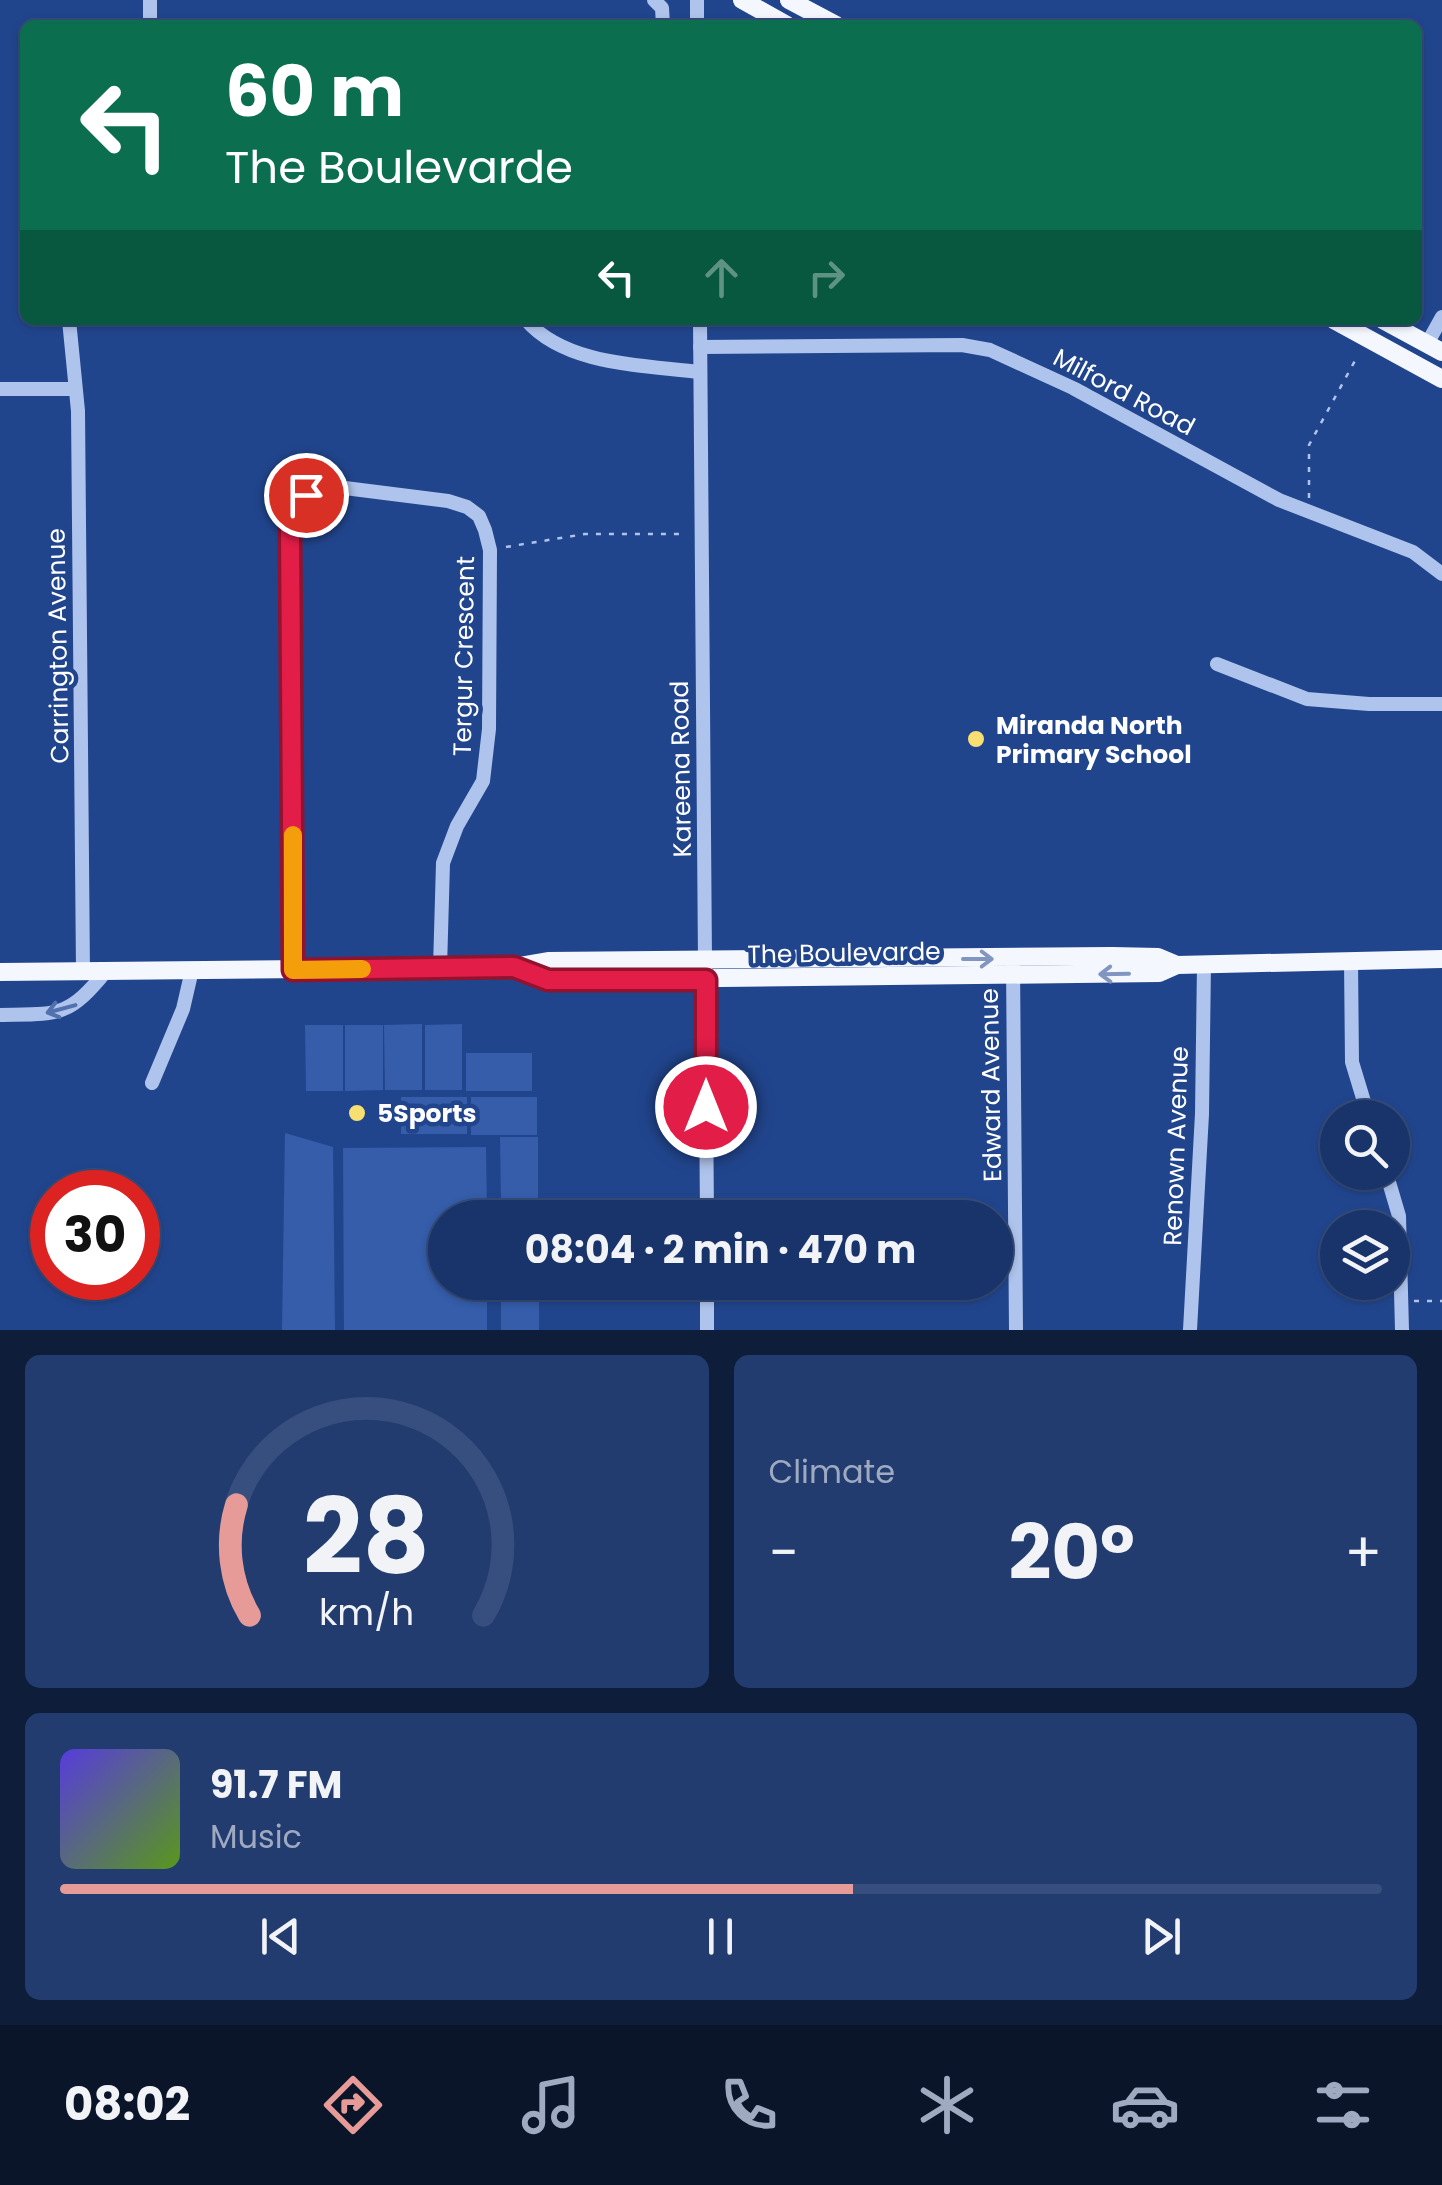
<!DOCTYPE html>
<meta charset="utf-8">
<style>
:root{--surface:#19346a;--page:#223c70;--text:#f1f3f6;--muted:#9faac1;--line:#374f7e;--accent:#e69b98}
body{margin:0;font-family:Poppins,sans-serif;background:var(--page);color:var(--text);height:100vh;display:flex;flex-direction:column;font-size:38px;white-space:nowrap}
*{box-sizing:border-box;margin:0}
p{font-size:32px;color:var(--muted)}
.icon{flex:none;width:55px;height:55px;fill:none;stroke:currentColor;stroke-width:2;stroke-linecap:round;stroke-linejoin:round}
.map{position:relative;height:1330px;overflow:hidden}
.drawer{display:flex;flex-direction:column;gap:25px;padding:25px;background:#0e1d3a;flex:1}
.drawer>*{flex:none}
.banner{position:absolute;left:20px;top:20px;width:1402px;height:305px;border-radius:15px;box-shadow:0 2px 8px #0004,0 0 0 2px var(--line);background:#0b6e4f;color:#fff;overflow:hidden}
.tools{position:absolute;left:1320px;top:1100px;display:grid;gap:20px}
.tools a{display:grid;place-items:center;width:90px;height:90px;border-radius:50%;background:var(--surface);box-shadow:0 2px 8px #0004,0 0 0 2px var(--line);font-size:50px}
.speed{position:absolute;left:30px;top:1170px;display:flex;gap:20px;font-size:50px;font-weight:700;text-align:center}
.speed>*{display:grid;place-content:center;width:130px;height:130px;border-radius:50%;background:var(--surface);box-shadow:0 2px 8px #0004,0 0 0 2px var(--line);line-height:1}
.speed .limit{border:15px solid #d22;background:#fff;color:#111}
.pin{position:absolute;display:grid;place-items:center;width:85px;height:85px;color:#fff;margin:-42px;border:5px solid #fff;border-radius:50%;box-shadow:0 2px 10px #0007}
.me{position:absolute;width:110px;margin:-55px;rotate:0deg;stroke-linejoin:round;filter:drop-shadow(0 0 8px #0008)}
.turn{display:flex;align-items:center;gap:35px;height:210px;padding:0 40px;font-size:45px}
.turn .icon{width:130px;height:130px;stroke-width:2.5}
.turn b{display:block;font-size:70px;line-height:85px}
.lanes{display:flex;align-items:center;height:95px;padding:0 40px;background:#0003;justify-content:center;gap:50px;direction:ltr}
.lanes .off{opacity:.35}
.big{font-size:75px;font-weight:700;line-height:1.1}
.drawer .tile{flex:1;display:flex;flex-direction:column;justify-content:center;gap:15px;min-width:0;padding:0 35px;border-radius:15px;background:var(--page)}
.drawer .dial{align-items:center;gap:0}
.dial svg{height:260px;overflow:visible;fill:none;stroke:var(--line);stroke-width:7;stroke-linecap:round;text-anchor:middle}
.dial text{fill:var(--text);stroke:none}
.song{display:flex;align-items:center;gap:30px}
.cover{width:120px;height:120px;border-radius:15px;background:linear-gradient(135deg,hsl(250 70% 55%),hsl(90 70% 35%))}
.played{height:10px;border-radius:5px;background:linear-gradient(90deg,var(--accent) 60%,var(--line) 60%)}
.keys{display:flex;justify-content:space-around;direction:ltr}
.heat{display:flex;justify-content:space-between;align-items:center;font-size:55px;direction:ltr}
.drawer .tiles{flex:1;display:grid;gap:25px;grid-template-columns:1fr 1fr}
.tile:last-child{grid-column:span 2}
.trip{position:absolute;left:428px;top:1200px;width:585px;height:100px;border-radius:50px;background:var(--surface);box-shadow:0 2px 8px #0004,0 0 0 2px var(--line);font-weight:700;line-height:100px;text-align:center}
.tab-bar{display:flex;height:160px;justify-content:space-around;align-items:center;background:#0a152a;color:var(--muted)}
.tab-bar .icon{width:70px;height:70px}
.tab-bar .active{color:var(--accent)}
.tab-bar b{font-size:45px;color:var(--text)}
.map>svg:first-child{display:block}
.green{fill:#355daa}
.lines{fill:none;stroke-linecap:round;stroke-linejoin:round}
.path{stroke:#afc4ec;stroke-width:2.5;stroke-dasharray:5 8;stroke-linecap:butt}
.minor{stroke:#afc4ec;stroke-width:14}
.major{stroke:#f5f7ff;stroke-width:18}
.oneway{stroke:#8095c0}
.oneway2{stroke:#5371ae}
.route-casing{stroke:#92132f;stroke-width:25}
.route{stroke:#e11d48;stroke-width:18}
.slow{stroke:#f59e0b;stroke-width:18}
.poi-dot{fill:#f8df71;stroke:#21458d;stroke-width:4}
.labels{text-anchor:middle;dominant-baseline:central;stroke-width:9;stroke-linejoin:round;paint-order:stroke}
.street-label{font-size:25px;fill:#fff;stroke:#21458d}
.poi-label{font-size:25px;font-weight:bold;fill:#fff;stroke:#21458d;text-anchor:start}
</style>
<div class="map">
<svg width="1442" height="1330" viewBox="0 0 1442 1330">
<rect width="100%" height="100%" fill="#21458d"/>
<g class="green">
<polygon points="422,1024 422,1090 385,1090 384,1025"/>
<polygon points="462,1024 462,1090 425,1090 425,1025"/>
<polygon points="305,1025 343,1025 343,1091 306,1091"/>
<polygon points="345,1025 383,1025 383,1090 345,1091"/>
<rect x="466" y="1053" width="66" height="38"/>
<rect x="401" y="1097" width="66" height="37"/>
<rect x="471" y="1097" width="66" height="38"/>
<polygon points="285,1133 333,1147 335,1330 282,1330"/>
<polygon points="500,1137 538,1137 538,1202 501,1203"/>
<polygon points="486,1147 487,1217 445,1218 445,1282 487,1283 487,1330 344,1330 343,1148"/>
<polygon points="501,1205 538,1205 539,1217 501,1217"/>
<rect x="501" y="1283" width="38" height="47"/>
</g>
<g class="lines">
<g class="path">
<polyline points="1309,498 1309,445 1357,357"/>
<polyline points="506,547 585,534 683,534"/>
<polyline points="1414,1301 1442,1301"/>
</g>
<g class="minor">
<polyline points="150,0 150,25"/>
<polyline points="654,0 662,8 663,25"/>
<polyline points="209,25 331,25"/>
<polyline points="697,25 697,0"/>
<polyline points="69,320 78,411 83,972"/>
<path d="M526 320C566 366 644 365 700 372"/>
<polyline points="700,320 707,1218"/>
<polyline points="1427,344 1442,317"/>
<polyline points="700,347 962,345 990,350 1073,388 1279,500 1413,552 1442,574"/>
<polyline points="0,389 75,389"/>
<polyline points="1217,664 1307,699 1369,704 1442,704"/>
<polyline points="1351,960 1352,1062 1369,1118"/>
<polyline points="1013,964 1016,1330"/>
<polyline points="293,970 291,530 295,510 306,495 327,488 345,488 448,501 467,507 479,516 485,530 490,550 489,729 483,781 457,826 443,863 440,968"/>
<path d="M0 1015C58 1014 68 1018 106 971"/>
<polyline points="152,1083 183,1009 192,970"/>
<polyline points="1386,1172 1399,1216 1402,1330"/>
<polyline points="995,1249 1015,1249"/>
<polyline points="707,1282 707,1330"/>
<polyline points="1190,1330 1202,1114 1204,964"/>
</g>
<g class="major">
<polyline points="742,0 787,25"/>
<polyline points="789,0 836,25"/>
<polyline points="1334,320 1442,379"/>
<polyline points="1383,320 1442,352"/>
<polyline points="514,967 548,980 1159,973 1177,965 1442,959"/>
<polyline points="0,972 513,967 548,961 1112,956 1158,957 1177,965"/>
</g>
</g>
<defs><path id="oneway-shaft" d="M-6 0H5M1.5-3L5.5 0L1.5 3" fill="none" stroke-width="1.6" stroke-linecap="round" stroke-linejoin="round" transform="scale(2.5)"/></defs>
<g class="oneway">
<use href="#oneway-shaft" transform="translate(978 959)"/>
<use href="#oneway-shaft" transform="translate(1114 974) rotate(179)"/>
</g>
<use class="oneway2" href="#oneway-shaft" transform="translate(61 1009) rotate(165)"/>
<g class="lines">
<defs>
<polyline id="route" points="306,495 295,510 290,530 293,970 514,967 548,980 706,980 706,1107"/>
</defs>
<use href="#route" class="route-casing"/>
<use href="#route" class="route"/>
<polyline class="slow" points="293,835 293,970 362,969"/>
</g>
<g class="poi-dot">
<circle cx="976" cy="739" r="10"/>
<circle cx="357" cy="1113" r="10"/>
</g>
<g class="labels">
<g class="street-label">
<text transform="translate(1124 392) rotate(28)">Milford Road</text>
<text transform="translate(58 646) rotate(-91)">Carrington Avenue</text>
<text transform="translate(464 656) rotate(-89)">Tergur Crescent</text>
<text transform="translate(681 769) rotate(-91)">Kareena Road</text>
<text transform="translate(844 953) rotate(-1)">The Boulevarde</text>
<text transform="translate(991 1085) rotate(-91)">Edward Avenue</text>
<text transform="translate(1176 1146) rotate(-88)">Renown Avenue</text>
</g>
<g class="poi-label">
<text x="996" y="725">Miranda North<tspan x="996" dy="29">Primary School</tspan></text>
<text x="377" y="1113">5Sports</text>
</g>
</g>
</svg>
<div class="tools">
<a><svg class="icon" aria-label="search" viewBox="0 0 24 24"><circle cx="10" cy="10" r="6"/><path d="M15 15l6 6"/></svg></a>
<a><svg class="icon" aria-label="layers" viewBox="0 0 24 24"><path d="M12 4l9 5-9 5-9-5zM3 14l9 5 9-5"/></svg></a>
</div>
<div class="speed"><div class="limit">30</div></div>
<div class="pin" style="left:306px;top:495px;background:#d93025"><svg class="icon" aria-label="arrive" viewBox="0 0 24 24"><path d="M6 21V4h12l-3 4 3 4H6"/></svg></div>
<svg class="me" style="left:706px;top:1107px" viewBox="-20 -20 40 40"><circle r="17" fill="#e11d48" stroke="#fff" stroke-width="3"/><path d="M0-11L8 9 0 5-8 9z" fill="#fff"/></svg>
<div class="trip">08:04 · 2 min · 470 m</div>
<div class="banner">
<div class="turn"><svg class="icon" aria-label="left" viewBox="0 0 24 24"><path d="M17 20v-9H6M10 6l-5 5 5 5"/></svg><div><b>60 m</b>The Boulevarde</div></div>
<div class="lanes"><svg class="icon" aria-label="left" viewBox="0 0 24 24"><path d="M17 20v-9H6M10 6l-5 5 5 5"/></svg><svg class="icon off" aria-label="ahead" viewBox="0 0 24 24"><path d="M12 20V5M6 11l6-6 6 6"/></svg><svg class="icon off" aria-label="right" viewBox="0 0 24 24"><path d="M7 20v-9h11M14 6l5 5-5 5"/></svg></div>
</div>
</div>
<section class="drawer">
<div class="tiles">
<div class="tile dial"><svg viewBox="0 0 100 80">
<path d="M14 69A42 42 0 1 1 86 69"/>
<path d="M14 69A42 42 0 0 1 10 35" stroke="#e69b98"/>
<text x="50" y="56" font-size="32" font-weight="700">28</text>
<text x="50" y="72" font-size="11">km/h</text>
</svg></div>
<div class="tile"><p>Climate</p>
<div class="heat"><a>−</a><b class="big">20°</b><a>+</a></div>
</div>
<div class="tile">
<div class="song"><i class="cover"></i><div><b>91.7 FM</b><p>Music</p></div></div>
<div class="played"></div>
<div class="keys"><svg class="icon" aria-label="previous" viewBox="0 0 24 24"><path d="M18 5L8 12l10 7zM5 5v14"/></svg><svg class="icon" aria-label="pause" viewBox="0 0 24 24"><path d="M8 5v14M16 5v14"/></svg><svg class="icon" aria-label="next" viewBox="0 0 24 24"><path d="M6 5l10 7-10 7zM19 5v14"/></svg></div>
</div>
</div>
</section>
<nav class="tab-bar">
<b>08:02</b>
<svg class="icon active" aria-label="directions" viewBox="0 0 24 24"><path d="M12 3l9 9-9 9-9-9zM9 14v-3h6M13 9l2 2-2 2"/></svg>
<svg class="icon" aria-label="music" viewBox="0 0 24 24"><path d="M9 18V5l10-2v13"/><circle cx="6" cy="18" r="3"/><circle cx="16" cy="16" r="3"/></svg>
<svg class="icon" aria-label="phone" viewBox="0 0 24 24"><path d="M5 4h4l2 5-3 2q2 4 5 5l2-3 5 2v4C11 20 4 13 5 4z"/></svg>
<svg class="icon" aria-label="climate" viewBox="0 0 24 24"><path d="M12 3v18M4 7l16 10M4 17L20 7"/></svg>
<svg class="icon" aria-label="car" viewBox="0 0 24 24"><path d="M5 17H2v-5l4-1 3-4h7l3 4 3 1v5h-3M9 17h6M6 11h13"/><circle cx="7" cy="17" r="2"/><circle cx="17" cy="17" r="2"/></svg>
<svg class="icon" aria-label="filters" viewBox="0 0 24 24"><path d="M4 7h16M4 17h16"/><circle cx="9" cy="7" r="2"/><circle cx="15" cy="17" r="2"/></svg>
</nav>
